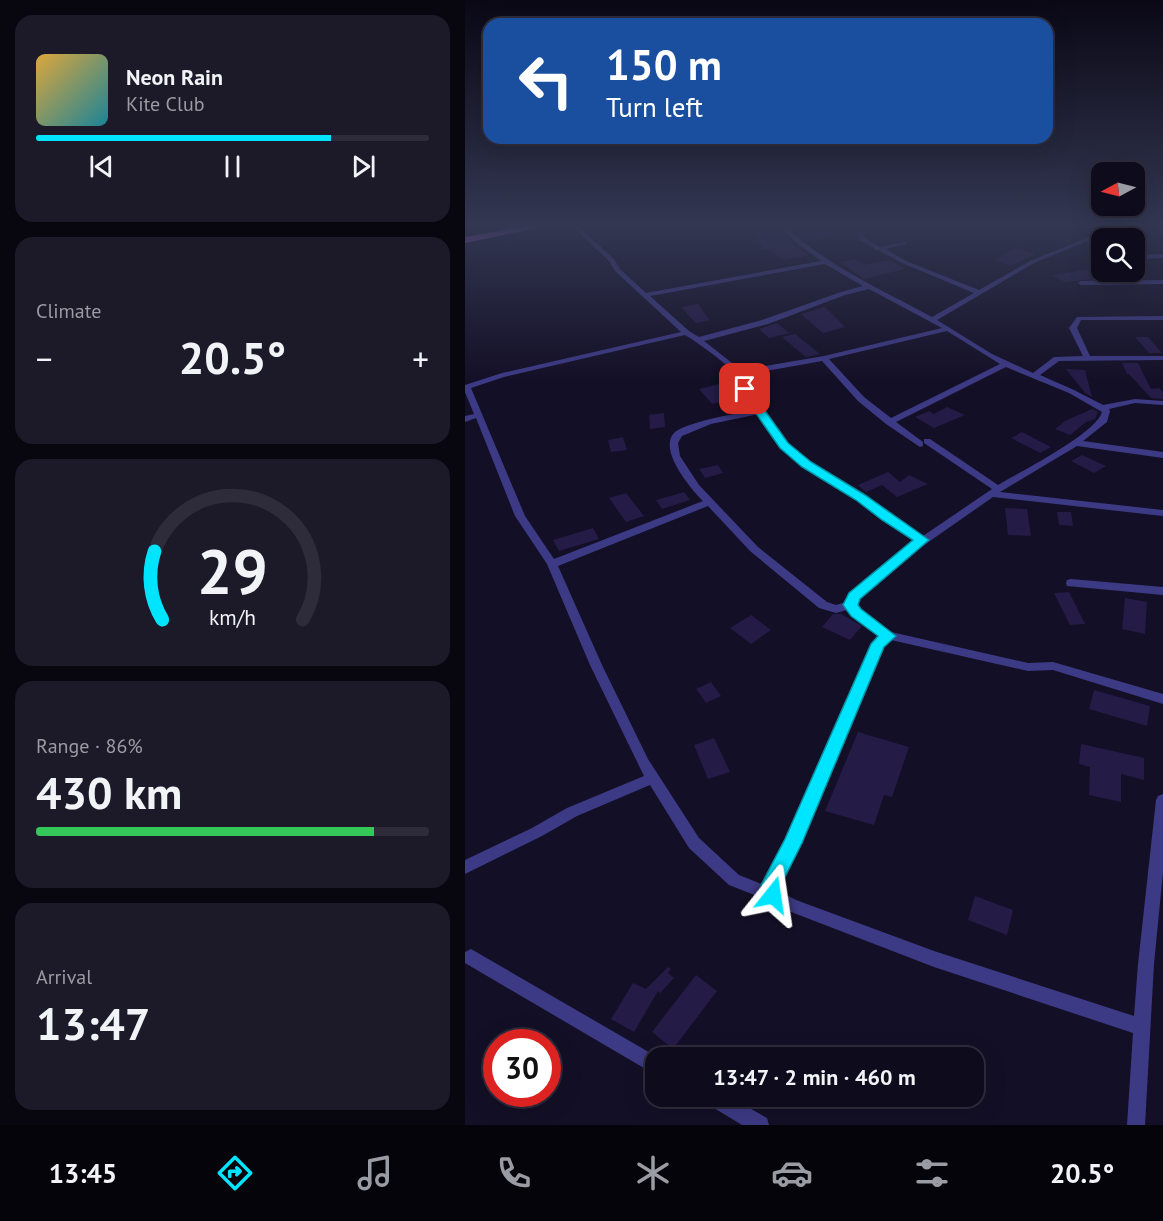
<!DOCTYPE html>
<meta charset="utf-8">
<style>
:root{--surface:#0e0b1c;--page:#1c1929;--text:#f1f3f6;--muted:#9b9ba3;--line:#2e2b3b;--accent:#00e5ff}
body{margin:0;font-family:"PT Sans",sans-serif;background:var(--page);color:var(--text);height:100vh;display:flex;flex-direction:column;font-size:22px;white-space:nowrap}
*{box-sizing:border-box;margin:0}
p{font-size:20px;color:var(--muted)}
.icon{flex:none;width:33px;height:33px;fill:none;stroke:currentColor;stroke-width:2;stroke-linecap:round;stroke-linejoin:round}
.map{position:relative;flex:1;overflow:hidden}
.sheet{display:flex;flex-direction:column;gap:15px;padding:15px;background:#08060f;width:465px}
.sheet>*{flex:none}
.top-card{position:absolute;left:18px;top:18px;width:570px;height:126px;border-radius:18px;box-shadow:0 6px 24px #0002,0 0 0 2px var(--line);background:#1a4fa0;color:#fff;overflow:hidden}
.needle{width:39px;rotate:263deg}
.tools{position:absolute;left:626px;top:162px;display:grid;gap:12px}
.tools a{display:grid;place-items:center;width:54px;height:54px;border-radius:12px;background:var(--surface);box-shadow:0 6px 24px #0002,0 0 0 2px var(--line);font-size:30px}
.speed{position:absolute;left:18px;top:1029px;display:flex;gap:12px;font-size:30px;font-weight:700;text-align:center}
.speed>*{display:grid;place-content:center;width:78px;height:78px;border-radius:50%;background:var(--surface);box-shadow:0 6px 24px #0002,0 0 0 2px var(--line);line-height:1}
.speed .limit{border:9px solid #d22;background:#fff;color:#111}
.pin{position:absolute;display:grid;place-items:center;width:51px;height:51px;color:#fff;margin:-26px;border-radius:12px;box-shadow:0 3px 9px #0006}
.me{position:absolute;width:66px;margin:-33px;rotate:15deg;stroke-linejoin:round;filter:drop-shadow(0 0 4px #0008)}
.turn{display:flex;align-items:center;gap:21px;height:126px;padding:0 24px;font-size:27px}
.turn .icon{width:78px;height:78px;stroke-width:2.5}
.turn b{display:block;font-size:42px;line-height:51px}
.big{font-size:45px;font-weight:800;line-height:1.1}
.sheet .widget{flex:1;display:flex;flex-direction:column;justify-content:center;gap:9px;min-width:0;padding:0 21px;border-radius:18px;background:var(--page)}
.sheet .dial{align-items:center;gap:0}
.dial svg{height:156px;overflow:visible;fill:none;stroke:var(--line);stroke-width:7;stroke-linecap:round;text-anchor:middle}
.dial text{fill:var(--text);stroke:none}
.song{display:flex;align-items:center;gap:18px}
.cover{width:72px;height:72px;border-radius:9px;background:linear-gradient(135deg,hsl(40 70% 55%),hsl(190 70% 35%))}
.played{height:6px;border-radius:3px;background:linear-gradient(90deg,var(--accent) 75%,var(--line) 75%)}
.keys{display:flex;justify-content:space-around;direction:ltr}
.heat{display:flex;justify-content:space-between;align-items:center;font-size:33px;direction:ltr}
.charge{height:9px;border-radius:4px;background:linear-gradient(90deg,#34c759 86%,var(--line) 0)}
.trip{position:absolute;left:180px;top:1047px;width:339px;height:60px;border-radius:18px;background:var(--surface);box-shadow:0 6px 24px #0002,0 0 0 2px var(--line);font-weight:800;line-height:60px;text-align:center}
.dock{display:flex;height:96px;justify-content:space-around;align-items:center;background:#06040b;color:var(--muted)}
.dock .icon{width:42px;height:42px}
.dock .selected{color:var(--accent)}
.dock b{font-size:27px;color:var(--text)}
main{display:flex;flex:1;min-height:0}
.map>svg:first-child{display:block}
.building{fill:#241b47}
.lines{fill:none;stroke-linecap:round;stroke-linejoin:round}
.street{fill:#3d3a85;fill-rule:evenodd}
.primary{fill:#c25bff;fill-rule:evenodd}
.route{fill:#00e5ff;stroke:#0095a6;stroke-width:1.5}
</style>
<main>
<section class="sheet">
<div class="widget">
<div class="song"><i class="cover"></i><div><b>Neon Rain</b><p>Kite Club</p></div></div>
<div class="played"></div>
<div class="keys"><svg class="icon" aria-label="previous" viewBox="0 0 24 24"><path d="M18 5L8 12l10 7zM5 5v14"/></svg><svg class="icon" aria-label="pause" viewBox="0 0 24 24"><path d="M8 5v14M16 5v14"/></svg><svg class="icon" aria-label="next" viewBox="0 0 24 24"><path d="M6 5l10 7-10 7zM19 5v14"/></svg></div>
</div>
<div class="widget"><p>Climate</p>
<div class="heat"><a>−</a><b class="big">20.5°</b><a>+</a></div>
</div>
<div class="widget dial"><svg viewBox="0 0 100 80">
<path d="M14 69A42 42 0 1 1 86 69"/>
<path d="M14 69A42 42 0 0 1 10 34" stroke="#00e5ff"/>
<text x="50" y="56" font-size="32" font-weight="700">29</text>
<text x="50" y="72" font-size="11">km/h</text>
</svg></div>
<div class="widget"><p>Range · 86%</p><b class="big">430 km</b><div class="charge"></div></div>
<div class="widget"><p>Arrival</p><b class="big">13:47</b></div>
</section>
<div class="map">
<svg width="698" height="1125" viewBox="0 0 698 1125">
<rect width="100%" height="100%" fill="#130f26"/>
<g class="building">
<polygon points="321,224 395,224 395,228 340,241"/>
<polygon points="315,230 328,243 326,244 343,255 319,260 303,249 298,249 288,233"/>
<polygon points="550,248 571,254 545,266 530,260"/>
<polygon points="390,259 399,265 424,260 440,269 399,279 375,262"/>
<polygon points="634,268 635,275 625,277 627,279 600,282 586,275"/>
<polygon points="233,304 240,314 245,320 231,323 216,307"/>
<polygon points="360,307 380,327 358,333 336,314"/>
<polygon points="312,323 324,333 304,338 294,329"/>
<polygon points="330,334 355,354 341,357 317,337"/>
<polygon points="670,337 683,337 697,353 684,353"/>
<polygon points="657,363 673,363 686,389 694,388 698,392 698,399 686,398 664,374 662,374"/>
<polygon points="601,369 620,370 627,397 620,393"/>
<polygon points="258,383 272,397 247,404 234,389"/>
<polygon points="482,407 500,415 469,428 450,417 464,411 469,414"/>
<polygon points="627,409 633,412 630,419 621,422 605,435 590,429 600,421"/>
<polygon points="199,413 200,427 185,429 184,415"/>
<polygon points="557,432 586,447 575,453 546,438"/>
<polygon points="158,437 162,450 146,452 143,440"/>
<polygon points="617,455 641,466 629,473 606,461"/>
<polygon points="253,465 258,473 240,478 234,469"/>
<polygon points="423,472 435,482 444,475 463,484 432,497 417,485 401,492 393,485"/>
<polygon points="219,492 225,500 197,509 191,500"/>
<polygon points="161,493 179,516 161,522 144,498"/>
<polygon points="540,508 562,509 566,536 543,535"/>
<polygon points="592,512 606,512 608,526 594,525"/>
<polygon points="128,528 134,539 94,551 88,540"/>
<polygon points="604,592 620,624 605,625 589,593"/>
<polygon points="660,598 682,602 680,634 657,629"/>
<polygon points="368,614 376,614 397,626 385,640 357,627"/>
<polygon points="286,615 306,630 286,644 265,628"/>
<polygon points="246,682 256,696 241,703 231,689"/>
<polygon points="629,690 685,706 682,726 624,709"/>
<polygon points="393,732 444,747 427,797 419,795 409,825 360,811"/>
<polygon points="249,738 265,772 243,779 229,745"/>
<polygon points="616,744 679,758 679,780 656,774 656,802 624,795 625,767 614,764"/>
<polygon points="510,896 548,910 542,935 503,920"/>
<polygon points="203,967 206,969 203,973 209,978 195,993 193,991 169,1032 146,1019 168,983 181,989"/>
<polygon points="231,975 252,991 208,1049 187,1032"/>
</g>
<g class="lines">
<g class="street">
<polygon points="39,224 45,224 52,231 47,232"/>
<path d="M105 224H111L149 259 155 269 181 293 356 261 329 241 312 224H318C361 266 414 288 467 317L509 293 437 263 413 250H410L409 248 393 239 394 230 399 231 398 237 415 247 441 242V244L420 249 441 261 514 290 565 261 636 232 618 224H626L641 230 655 224H663L569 263 472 320 527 354 568 373 589 357 618 356 604 328 612 317 698 316V320H616L612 328 625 356H698V360L594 361 575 375 609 390 638 405 670 399 698 401V405L670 403 644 409 645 411 642 422 618 441 698 452V458L612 446 535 492 698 510V516L528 497 432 564 394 598 391 605 395 610 426 632 563 663 588 662 698 694V704L588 670 563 671 426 640 418 646 335 843 314 886V891L331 900 469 951 669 1016 673 964 691 800 693 796 698 794V872L689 964 680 1125H662L668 1033 469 967 321 910 302 900 264 885 224 848 185 785 112 816 77 836 0 874V860L67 828 102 808 179 776 125 665 82 564 50 516 11 418 0 422V416L9 414 0 392V385L37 373 216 332 150 271 144 261ZM360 264 398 286 376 292 297 320 234 337 224 331 185 296ZM404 289 477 328 359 356 276 370 239 341 303 324 380 295ZM482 331 535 364 426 418 399 397 364 359ZM220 335C232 342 266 366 272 377 278 388 281 399 290 410 274 413 220 422 209 433 193 450 226 489 238 501L89 559 60 516 6 388 39 377ZM357 361 393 401 421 424 455 447 458 446V442L431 422 541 367 604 393 637 412C632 433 555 472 533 485L465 439H459V443L527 489 458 536 424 515 399 495 345 462 322 444 299 409 290 399 279 375ZM294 414 316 448 339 466 393 499 418 519 451 541C432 555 390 581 381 602L371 605 362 602 293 547 234 485 215 456 213 443 217 436 246 424ZM243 506 285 551 354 608 371 613 382 610 387 616 416 636 407 644 322 840 299 885 274 875 234 838 183 759 137 665 93 566Z"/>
<polygon points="698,254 698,258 674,259 671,257 674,255"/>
<polygon points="698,280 698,284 616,285 613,283 616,281"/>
<polygon points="606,579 698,587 698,595 602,586 601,583 602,580"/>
<polygon points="6,949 194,1058 190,1058 190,1074 184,1071 0,963 0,952"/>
<polygon points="236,1096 263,1096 302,1118 304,1125 277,1125 239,1102"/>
</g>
<polygon class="primary" points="73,224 90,224 0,243 0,237"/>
</g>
<linearGradient id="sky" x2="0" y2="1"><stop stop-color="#0a0815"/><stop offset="0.59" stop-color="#333752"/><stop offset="1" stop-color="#333752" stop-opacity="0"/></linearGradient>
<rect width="698" height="381" fill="url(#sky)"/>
<polygon class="route" points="280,386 283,387 323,443 346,462 400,495 464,540 395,599 393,605 396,609 431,636 419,647 337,843 316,885 317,895 314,901 308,904 301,901 296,885 320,839 406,644 413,636 386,616 378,605 384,593 448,540 417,520 391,500 337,467 315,448 274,389"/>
</svg>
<div class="tools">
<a><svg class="needle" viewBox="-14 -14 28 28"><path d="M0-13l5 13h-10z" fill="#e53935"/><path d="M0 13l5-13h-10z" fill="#9b9ba3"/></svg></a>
<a><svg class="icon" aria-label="search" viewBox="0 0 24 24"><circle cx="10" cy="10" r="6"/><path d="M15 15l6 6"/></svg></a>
</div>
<div class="speed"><div class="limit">30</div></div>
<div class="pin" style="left:280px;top:389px;background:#d93025"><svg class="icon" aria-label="arrive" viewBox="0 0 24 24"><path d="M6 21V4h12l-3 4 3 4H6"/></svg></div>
<svg class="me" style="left:308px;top:895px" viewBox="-20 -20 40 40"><path d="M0-17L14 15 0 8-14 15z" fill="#00e5ff" stroke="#fff" stroke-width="4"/></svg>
<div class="trip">13:47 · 2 min · 460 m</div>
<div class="top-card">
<div class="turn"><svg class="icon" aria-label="left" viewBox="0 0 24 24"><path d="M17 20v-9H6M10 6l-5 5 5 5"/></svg><div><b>150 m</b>Turn left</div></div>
</div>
</div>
</main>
<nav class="dock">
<b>13:45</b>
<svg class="icon selected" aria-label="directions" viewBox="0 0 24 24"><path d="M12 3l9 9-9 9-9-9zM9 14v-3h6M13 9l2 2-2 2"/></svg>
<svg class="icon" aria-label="music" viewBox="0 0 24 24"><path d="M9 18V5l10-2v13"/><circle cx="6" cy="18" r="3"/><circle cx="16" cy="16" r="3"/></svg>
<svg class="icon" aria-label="phone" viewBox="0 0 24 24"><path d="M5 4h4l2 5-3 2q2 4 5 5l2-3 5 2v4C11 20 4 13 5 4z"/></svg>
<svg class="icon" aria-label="climate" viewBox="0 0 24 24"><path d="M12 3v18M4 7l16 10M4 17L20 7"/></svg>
<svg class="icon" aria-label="car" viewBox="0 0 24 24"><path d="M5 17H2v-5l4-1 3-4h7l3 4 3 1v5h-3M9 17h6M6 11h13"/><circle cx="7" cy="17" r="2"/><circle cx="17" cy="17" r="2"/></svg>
<svg class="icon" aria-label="filters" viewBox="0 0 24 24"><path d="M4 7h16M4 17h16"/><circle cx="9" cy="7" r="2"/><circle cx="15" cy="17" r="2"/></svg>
<b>20.5°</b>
</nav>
